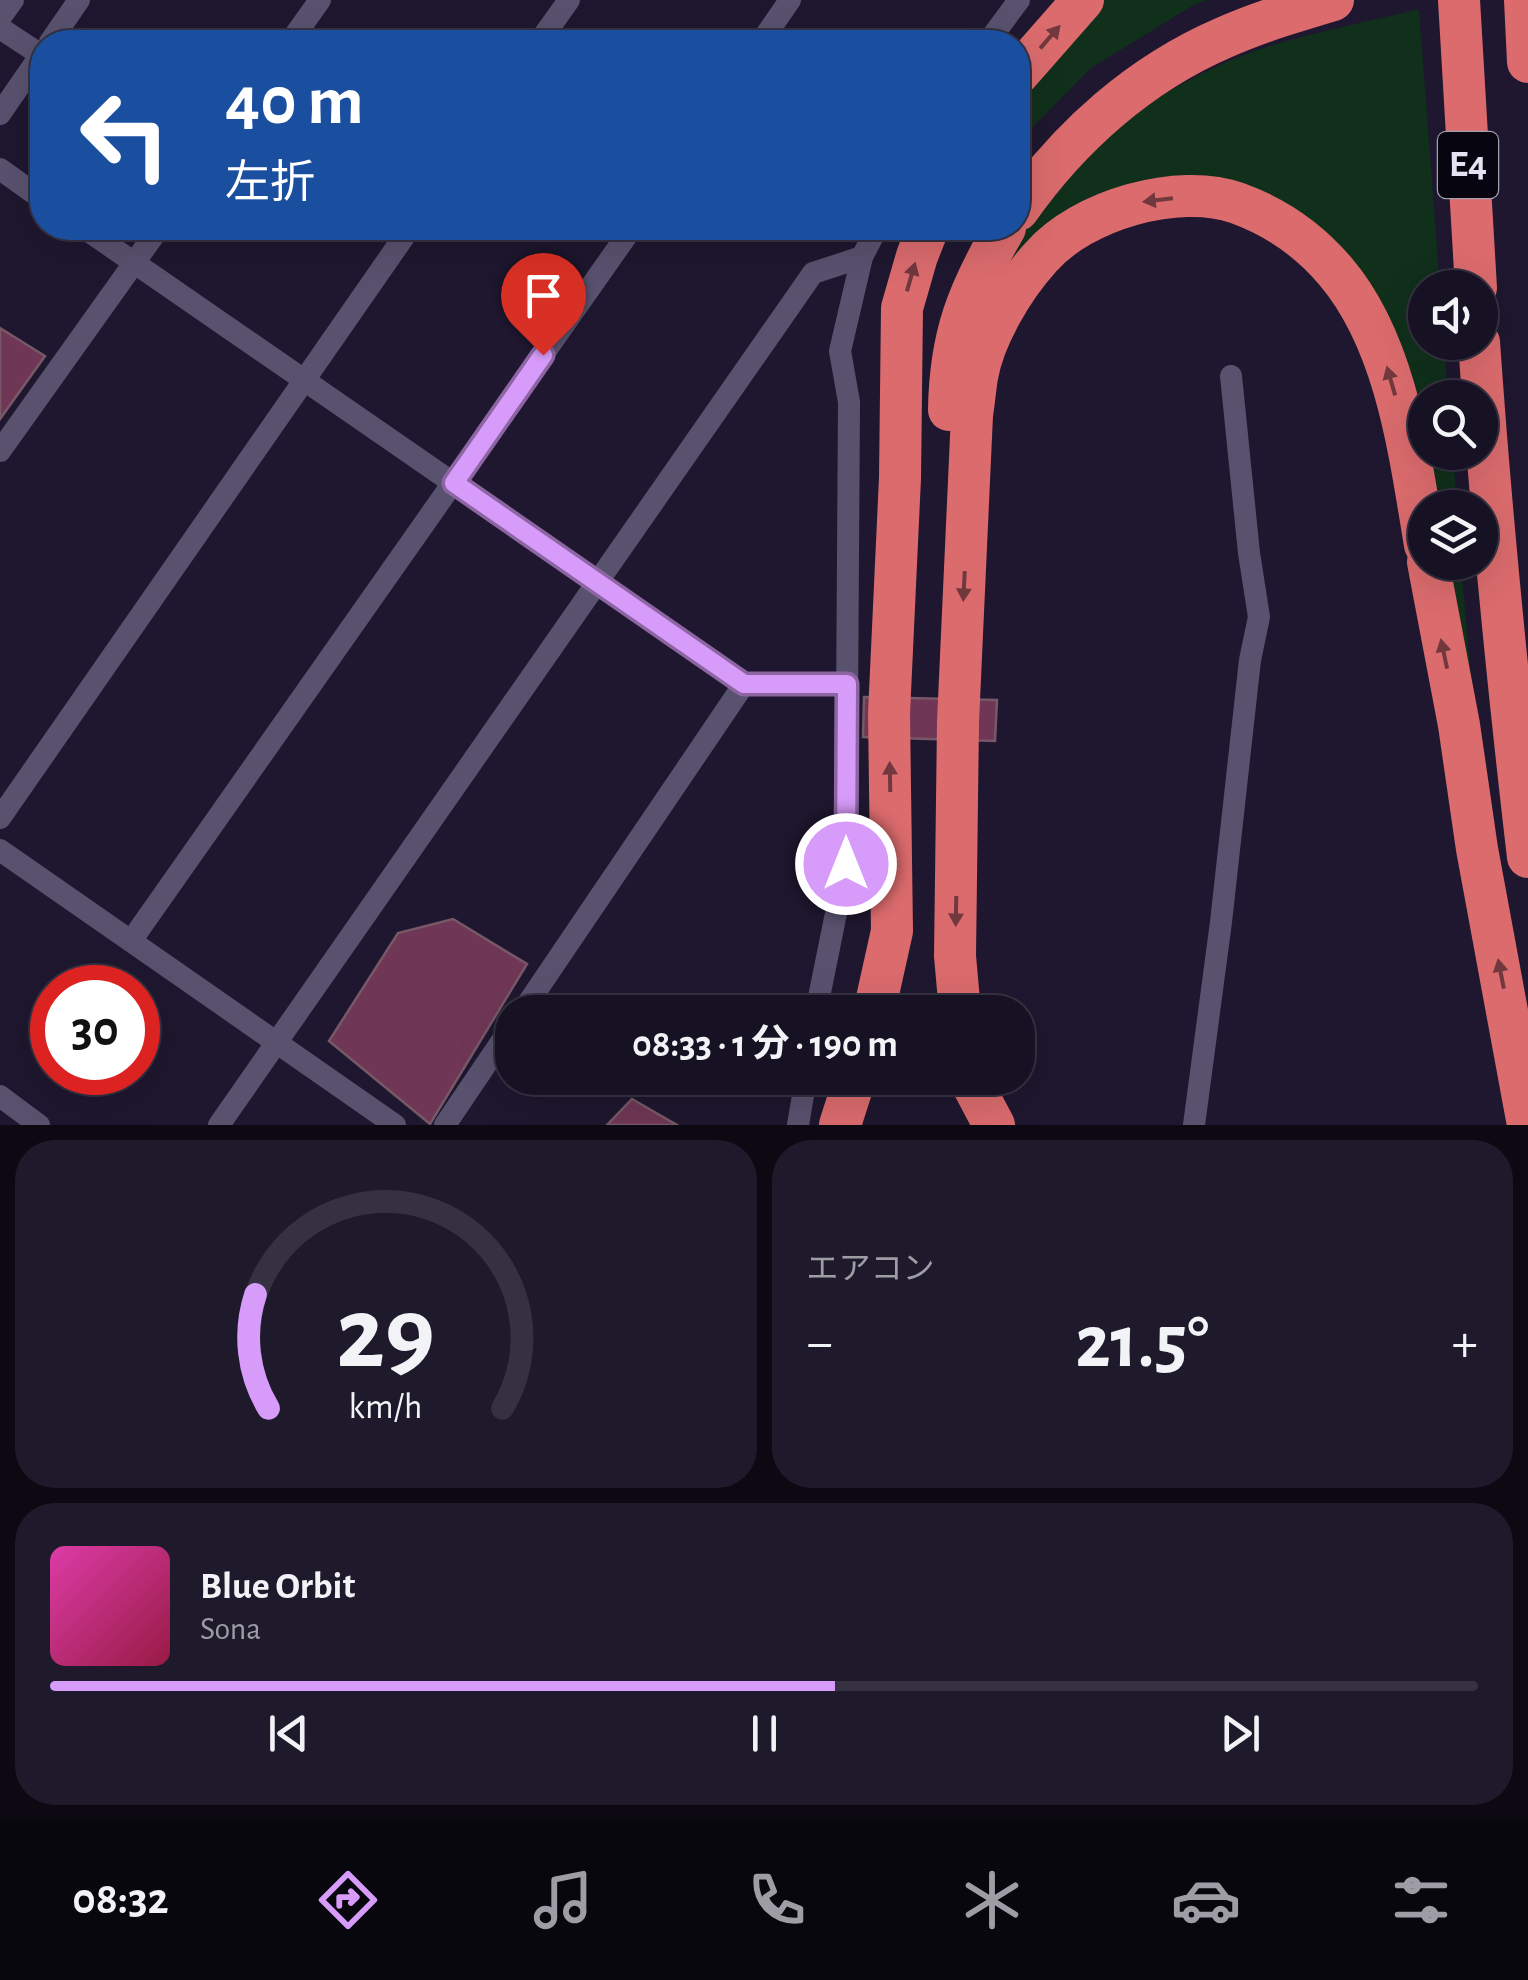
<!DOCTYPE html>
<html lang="ja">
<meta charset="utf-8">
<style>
:root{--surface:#161123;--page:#1f1a2b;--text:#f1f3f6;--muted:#9e9da6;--line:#353141;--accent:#d79bf9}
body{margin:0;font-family:"Alegreya Sans","Noto Sans JP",sans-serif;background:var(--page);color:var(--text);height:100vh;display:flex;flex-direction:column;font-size:38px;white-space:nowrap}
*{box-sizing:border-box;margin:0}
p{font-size:32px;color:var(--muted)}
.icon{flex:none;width:55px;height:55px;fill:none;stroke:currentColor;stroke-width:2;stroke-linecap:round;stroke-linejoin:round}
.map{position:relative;height:1125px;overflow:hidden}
.details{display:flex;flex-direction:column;gap:15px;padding:15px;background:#0c0913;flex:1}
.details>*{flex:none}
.top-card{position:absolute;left:30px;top:30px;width:1000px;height:210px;border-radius:40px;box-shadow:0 10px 40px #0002,0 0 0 2px var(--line);background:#1a4fa0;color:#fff;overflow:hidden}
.buttons{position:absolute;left:1408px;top:270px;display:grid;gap:20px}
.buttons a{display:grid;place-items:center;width:90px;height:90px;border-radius:50%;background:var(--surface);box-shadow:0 10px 40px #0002,0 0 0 2px var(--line);font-size:50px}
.speed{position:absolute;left:30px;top:965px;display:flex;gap:20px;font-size:50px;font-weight:700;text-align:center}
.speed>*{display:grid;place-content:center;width:130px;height:130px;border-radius:50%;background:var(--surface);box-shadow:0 10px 40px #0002,0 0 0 2px var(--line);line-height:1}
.speed .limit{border:15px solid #d22;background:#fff;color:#111}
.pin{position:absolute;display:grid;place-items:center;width:85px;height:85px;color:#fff;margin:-102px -42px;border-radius:50% 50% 50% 0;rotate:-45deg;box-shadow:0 0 10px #0007}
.pin .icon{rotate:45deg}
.me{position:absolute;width:110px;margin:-55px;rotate:0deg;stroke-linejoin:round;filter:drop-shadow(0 0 8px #0008)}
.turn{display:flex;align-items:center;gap:35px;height:210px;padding:0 30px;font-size:45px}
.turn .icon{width:130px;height:130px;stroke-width:2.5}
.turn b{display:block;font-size:70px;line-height:85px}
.big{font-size:75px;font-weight:700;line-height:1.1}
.details .widget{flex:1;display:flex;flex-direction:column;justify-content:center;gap:15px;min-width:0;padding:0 35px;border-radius:40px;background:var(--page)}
.details .dial{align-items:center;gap:0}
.dial svg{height:260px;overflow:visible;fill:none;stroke:var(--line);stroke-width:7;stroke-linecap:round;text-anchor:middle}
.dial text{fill:var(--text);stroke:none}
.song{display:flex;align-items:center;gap:30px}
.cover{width:120px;height:120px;border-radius:15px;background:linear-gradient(135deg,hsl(320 70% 55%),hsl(340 70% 35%))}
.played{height:10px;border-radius:5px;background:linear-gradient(90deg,var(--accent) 55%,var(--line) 55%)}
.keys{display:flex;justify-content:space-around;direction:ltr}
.heat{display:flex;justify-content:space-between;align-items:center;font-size:55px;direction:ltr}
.details .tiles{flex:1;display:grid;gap:15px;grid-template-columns:1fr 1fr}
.widget:last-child{grid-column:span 2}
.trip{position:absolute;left:495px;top:995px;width:540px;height:100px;border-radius:40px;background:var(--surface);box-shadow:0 10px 40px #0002,0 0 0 2px var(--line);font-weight:700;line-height:100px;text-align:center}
.tab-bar{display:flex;height:160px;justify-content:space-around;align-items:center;background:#09070e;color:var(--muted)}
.tab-bar .icon{width:70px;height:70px}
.tab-bar .selected{color:var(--accent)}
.tab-bar b{font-size:45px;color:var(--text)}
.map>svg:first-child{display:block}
.green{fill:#10301b}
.building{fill:#6f3755;stroke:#775867;stroke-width:2.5}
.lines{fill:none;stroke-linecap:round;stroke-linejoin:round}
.street{stroke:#59526f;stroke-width:22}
.highway{stroke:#db6b6d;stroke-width:42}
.oneway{fill:#71383e}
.route-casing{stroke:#8c65a2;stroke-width:25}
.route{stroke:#d79bf9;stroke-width:18}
.labels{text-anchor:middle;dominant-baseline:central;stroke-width:10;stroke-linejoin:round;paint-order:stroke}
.shield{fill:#07050f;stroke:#a2a0af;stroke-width:2.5}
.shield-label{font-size:38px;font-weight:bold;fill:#e5e2f3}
</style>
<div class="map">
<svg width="1528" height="1125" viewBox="0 0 1528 1125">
<rect width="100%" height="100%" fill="#1e172f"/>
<g class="green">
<polygon points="1101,0 1207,0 1192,6 1091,68 1018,142 1018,101 1061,45"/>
<path d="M1419 9 1440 287 1425 288V342L1444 343 1448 397 1425 398V452L1453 453 1457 507H1434L1335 248 1139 183 1090 197 1048 226 1011 266H1003C1019 241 1035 213 1053 189 1103 125 1192 70 1270 46 1319 31 1370 21 1419 9Z"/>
<polygon points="1444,563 1461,563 1472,691"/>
</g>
<g class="building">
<polygon points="0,328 45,356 0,419"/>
<polygon points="864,697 997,700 995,741 863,737"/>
<polygon points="453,919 527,964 430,1124 329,1041 398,933"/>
<polygon points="632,1099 677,1125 607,1125"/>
</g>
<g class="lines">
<g class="street">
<polyline points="0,18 13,0"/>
<polyline points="0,28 41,55"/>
<polyline points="50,42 79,0"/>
<polyline points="290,42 320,0"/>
<polyline points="539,42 569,0"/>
<polyline points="761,42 790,0"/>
<polyline points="988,42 1019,0"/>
<polyline points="0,114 42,53"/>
<polyline points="0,169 42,199"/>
<polyline points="84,228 744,684 847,684"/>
<polyline points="0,451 159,228"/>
<polyline points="0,818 410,228"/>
<polyline points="0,850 395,1125"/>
<polyline points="131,941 632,228"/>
<polyline points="522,1012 744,684"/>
<polyline points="816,1012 846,864 849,402 840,351 862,257 877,228"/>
<polyline points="0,1096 39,1125"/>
<polyline points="219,1125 813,273 862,257"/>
<polyline points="445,1125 512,1026"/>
<polyline points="798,1125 806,1078"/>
<polyline points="1194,1125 1221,922 1250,660 1259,617 1249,553 1231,376"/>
</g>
<g class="highway">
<polyline points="1459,0 1476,288"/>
<polyline points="1525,0 1528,62"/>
<polyline points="1018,74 1083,0"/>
<path d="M1018 210C1070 136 1140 74 1223 38 1259 22 1296 11 1333 0"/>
<path d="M1479 342C1491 515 1508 686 1528 857"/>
<path d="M949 410C950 336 968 291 1005 228"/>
<polyline points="1428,562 1459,725 1477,849 1528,1125"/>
<polyline points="874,1012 892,931 889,714 900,478 902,308 917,256 928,228"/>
<path d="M960 1012 955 956 958 722 972 415C974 402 975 390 977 377 984 336 1013 288 1041 257 1082 210 1178 182 1237 203 1276 217 1310 241 1336 272 1397 344 1410 456 1425 545"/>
<polyline points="969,1078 994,1125"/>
<polyline points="840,1125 855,1078"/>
</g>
</g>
<defs><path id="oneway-solid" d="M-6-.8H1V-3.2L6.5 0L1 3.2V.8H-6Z" transform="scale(2.5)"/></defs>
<g class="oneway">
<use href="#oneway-solid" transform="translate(1050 37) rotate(-49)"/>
<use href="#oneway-solid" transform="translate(1158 200) rotate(173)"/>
<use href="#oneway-solid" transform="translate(911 277) rotate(-74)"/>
<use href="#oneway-solid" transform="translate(1391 381) rotate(-106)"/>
<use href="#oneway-solid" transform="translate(964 586) rotate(93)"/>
<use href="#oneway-solid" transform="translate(1444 654) rotate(-102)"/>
<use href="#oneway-solid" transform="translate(890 777) rotate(-91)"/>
<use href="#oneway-solid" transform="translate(956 911) rotate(91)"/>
<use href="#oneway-solid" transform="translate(1501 974) rotate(-101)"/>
</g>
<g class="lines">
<defs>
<polyline id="route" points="543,355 454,483 744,684 847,684 846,864"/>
</defs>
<use href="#route" class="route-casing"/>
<use href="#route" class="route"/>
</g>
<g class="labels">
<rect class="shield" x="1438" y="132" width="60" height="66" rx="8"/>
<g class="shield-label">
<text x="1468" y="165">E4</text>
</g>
</g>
</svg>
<div class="buttons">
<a><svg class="icon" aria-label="sound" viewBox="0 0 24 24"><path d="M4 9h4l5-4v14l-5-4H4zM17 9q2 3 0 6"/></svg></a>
<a><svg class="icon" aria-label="search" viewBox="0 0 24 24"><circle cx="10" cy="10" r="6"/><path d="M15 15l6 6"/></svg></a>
<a><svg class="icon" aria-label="layers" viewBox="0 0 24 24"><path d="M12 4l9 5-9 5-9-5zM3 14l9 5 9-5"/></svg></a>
</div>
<div class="speed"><div class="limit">30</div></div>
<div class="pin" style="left:543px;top:355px;background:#d93025"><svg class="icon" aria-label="arrive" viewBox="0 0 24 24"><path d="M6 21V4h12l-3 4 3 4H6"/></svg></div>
<svg class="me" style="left:846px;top:864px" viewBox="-20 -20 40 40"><circle r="17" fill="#d79bf9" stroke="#fff" stroke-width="3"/><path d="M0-11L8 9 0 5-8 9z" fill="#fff"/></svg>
<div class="trip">08:33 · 1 分 · 190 m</div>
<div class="top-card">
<div class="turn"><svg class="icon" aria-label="left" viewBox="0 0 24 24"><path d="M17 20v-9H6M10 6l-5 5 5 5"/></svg><div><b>40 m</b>左折</div></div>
</div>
</div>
<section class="details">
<div class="tiles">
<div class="widget dial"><svg viewBox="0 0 100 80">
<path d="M14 69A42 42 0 1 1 86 69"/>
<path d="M14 69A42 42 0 0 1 10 34" stroke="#d79bf9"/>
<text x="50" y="56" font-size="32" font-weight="700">29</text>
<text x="50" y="72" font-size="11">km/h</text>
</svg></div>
<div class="widget"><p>エアコン</p>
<div class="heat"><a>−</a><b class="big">21.5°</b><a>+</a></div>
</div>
<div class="widget">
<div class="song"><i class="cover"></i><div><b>Blue Orbit</b><p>Sona</p></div></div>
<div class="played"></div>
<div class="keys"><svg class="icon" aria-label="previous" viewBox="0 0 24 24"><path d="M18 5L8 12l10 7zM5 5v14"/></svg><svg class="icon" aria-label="pause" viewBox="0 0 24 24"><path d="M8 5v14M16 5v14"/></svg><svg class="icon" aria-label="next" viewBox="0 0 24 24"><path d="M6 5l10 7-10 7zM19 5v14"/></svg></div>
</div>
</div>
</section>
<nav class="tab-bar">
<b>08:32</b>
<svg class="icon selected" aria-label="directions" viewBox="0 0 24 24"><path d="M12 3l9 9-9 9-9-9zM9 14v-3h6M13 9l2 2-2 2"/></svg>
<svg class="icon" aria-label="music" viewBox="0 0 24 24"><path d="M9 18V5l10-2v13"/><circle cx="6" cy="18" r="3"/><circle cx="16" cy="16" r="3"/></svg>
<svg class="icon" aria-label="phone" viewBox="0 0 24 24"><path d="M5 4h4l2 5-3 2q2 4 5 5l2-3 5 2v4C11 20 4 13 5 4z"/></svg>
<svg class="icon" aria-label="climate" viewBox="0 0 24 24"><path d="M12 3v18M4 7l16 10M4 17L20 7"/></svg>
<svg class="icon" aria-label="car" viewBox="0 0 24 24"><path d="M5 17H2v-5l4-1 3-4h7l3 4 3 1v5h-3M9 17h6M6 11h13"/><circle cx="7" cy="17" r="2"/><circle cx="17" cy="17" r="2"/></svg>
<svg class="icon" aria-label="filters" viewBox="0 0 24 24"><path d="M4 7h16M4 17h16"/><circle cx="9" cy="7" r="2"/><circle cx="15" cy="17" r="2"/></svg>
</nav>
